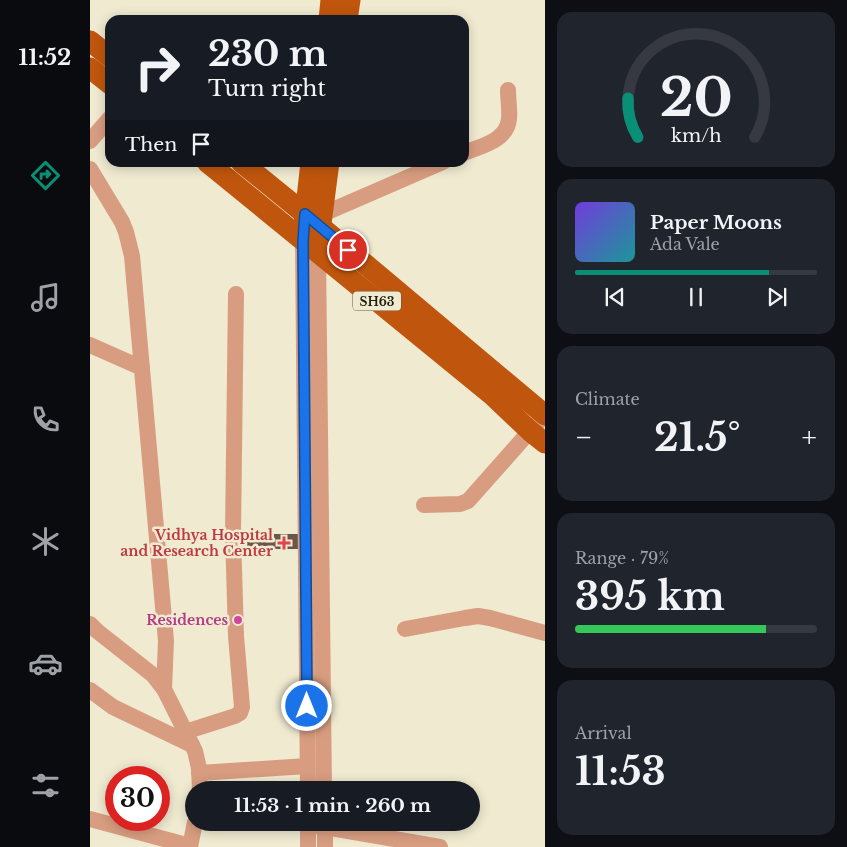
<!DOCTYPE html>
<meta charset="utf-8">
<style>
:root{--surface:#171b24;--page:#20242c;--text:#f1f3f6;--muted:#9ea1a6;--line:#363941;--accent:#0a8f77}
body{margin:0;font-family:"Libre Baskerville",serif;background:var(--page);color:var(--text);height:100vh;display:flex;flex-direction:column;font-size:19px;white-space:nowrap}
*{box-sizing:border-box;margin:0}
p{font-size:16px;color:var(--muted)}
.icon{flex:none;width:28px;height:28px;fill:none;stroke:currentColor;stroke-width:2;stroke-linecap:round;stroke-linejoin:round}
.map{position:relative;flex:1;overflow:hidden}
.panel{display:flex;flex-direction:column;gap:12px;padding:12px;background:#0d0f14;width:302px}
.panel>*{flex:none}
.guide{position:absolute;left:15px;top:15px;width:364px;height:152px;border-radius:15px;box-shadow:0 2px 12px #0003;background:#171b24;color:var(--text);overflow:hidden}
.speed{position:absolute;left:15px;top:766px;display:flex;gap:10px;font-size:25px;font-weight:700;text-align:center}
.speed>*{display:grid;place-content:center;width:65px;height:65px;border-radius:50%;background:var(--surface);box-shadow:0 2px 12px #0003;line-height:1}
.speed .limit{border:8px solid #d22;background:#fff;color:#111}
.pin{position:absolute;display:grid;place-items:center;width:42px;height:42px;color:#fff;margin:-21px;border:2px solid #fff;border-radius:50%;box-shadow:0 1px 5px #0007}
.me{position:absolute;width:55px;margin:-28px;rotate:0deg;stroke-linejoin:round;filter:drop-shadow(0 0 4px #0008)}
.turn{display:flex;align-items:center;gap:18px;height:105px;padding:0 20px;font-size:22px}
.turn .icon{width:65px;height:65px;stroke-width:2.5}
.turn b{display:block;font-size:35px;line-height:42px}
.then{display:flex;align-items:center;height:48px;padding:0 20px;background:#0003;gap:10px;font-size:19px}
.big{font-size:38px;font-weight:700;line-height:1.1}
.panel .widget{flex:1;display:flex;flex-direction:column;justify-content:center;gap:8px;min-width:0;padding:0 18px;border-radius:15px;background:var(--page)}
.panel .dial{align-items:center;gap:0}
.dial svg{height:130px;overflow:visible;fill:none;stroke:var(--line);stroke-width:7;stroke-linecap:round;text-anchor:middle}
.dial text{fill:var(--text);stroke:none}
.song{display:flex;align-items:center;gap:15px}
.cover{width:60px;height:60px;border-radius:8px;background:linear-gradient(135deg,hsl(260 70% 55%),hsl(180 70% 35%))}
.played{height:5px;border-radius:2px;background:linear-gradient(90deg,var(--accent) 80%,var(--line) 80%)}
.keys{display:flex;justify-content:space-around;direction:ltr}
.heat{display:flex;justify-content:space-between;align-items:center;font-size:28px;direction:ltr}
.charge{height:8px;border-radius:4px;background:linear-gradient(90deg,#34c759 79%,var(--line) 0)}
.trip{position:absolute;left:95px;top:781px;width:295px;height:50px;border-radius:25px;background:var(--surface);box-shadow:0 2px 12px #0003;font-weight:700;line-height:50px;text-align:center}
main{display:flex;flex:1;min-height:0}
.tabs{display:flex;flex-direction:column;width:90px;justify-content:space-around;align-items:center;background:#090b0e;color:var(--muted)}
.tabs .icon{width:35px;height:35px}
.tabs .current{color:var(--accent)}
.tabs b{font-size:22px;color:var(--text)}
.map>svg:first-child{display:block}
.building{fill:#6b5649}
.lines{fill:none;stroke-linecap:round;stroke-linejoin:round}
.minor{stroke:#d89d80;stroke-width:16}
.major{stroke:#c0560d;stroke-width:21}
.route-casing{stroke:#114b97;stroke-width:12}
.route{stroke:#1a73e8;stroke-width:9}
.health-dot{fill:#e0444e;stroke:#efead0;stroke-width:2}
.hotel-dot{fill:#d1479c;stroke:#efead0;stroke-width:2}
.labels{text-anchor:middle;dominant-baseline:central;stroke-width:5;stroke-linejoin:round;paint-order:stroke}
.shield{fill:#efead0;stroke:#5c594b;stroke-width:1}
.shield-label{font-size:12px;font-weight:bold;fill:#1d1b12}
.health-label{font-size:14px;font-weight:bold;fill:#be3a42;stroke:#efead0;text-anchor:end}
.hotel-label{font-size:14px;font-weight:bold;fill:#b23c85;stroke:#efead0;text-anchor:end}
</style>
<main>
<nav class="tabs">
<b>11:52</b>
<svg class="icon current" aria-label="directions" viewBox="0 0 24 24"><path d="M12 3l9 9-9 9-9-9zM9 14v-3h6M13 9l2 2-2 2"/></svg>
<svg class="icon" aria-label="music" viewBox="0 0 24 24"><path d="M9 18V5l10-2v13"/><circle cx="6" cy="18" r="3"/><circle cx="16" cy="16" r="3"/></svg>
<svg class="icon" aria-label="phone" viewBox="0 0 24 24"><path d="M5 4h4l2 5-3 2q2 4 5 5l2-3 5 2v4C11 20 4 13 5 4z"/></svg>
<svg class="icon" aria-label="climate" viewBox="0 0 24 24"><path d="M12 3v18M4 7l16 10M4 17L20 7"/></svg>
<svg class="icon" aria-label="car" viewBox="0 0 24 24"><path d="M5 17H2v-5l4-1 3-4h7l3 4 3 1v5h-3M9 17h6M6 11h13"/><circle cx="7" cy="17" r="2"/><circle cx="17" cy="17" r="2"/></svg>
<svg class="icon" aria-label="filters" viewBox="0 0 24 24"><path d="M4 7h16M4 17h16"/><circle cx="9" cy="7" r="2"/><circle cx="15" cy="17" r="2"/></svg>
</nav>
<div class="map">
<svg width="455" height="847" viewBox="0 0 455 847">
<rect width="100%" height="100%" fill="#efead0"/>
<polygon class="building" points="146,534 211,534 211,549 147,549"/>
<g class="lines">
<g class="minor">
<polyline points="0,141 20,118"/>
<path d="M374 153C391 146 417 141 419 119 420 110 418 99 418 90"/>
<polyline points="0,169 32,222 36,232 42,256 76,641 74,689"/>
<polyline points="233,214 353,162"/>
<polyline points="213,241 218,790"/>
<polyline points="228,253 234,790"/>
<polyline points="0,345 52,368"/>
<polyline points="334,505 370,504 378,501 448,422"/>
<polyline points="0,624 7,631 63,675 74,689 105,751 109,768 110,790"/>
<polyline points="315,629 375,618 388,616 400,618 455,633"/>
<polyline points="0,690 23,707 102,745"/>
<polyline points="95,732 145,716 150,713 152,707 146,636 143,533 146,294"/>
<polyline points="109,773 217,766"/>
<polyline points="0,819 100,846"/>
<polyline points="218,822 218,847"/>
<polyline points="235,822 235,847"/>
<polyline points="218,825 235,827 350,847"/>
<polyline points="100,847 105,822"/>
</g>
<g class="major">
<polyline points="239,20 241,0"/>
<polyline points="257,20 260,0"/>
<polyline points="0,41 20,57"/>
<polyline points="0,68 20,84"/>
<polyline points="117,162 401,394 440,431 455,443"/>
<polyline points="151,162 231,227 455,415"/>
<polyline points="214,226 221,162"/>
<polyline points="229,239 239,162"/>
</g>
</g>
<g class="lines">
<defs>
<polyline id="route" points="217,706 213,241 215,214 258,250"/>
</defs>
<use href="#route" class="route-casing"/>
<use href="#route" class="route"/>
</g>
<path class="health-dot" d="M191.5 535.5h5v5h5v5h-5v5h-5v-5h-5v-5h5z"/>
<circle class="hotel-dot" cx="148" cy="620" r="5"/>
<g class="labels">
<rect class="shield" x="263" y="291.5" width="48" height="19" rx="4"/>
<g class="shield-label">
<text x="287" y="301">SH63</text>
</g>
<g class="health-label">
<text x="183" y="535">Vidhya Hospital<tspan x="183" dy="16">and Research Center</tspan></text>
</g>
<g class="hotel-label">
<text x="138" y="620">Residences</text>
</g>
</g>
</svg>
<div class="speed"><div class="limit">30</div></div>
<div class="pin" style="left:258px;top:250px;background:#d93025"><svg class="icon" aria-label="arrive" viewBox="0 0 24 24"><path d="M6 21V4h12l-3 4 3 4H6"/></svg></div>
<svg class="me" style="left:217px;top:706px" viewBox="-20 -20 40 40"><circle r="17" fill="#1a73e8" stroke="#fff" stroke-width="3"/><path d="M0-11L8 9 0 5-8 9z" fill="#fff"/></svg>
<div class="trip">11:53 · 1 min · 260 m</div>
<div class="guide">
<div class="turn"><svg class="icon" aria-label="right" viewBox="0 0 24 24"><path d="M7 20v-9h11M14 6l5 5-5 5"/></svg><div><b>230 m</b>Turn right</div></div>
<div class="then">Then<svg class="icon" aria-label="arrive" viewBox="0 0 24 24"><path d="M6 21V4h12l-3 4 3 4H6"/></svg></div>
</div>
</div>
<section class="panel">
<div class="widget dial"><svg viewBox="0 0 100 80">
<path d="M14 69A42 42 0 1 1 86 69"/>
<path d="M14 69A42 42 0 0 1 8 45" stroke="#0a8f77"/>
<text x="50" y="56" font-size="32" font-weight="700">20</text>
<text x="50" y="72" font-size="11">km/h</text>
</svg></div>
<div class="widget">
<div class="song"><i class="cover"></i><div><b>Paper Moons</b><p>Ada Vale</p></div></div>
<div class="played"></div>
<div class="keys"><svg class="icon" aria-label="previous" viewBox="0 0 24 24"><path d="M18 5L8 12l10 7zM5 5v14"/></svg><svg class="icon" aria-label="pause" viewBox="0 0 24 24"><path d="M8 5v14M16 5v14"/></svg><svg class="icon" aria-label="next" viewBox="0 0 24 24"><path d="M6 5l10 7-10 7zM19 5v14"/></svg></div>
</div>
<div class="widget"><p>Climate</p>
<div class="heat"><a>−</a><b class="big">21.5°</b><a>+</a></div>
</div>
<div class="widget"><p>Range · 79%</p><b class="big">395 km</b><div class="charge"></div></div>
<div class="widget"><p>Arrival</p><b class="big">11:53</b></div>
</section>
</main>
